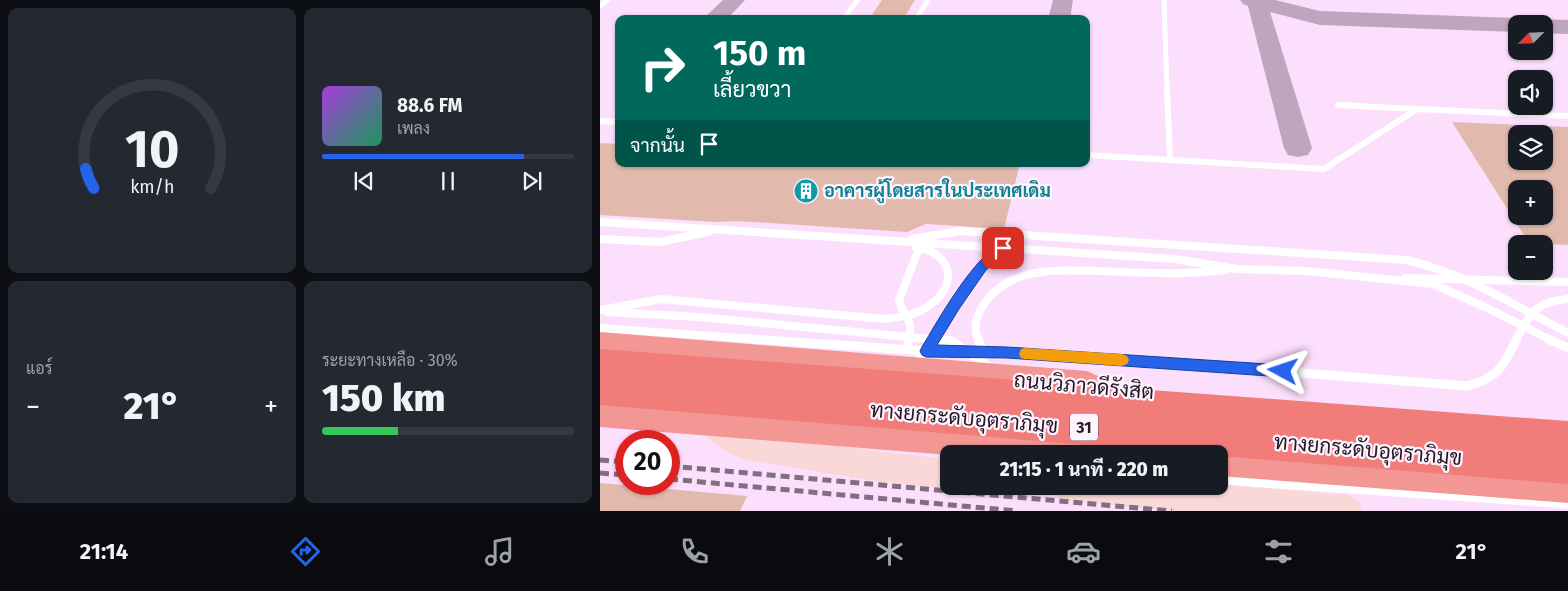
<!DOCTYPE html>
<html lang="th">
<meta charset="utf-8">
<style>
:root{--surface:#171b24;--page:#242831;--text:#f1f3f6;--muted:#9ea1a6;--line:#363941;--accent:#2563eb}
body{margin:0;font-family:"Fira Sans",Sarabun,sans-serif;background:var(--page);color:var(--text);height:100vh;display:flex;flex-direction:column;font-size:19px;white-space:nowrap}
*{box-sizing:border-box;margin:0}
p{font-size:16px;color:var(--muted)}
.icon{flex:none;width:28px;height:28px;fill:none;stroke:currentColor;stroke-width:2;stroke-linecap:round;stroke-linejoin:round}
.map{position:relative;flex:1;overflow:hidden}
.drawer{display:flex;flex-direction:column;gap:8px;padding:8px;background:#0d0f14;width:600px}
.drawer>*{flex:none}
.guide{position:absolute;left:15px;top:15px;width:475px;height:152px;border-radius:10px;box-shadow:0 1px 4px #0004;background:#00695c;color:#fff;overflow:hidden}
.needle{width:32px;rotate:246deg}
.buttons{position:absolute;left:908px;top:15px;display:grid;gap:10px}
.buttons a{display:grid;place-items:center;width:45px;height:45px;border-radius:10px;background:var(--surface);box-shadow:0 1px 4px #0004;font-size:25px}
.speed{position:absolute;left:15px;top:430px;display:flex;gap:10px;font-size:25px;font-weight:700;text-align:center}
.speed>*{display:grid;place-content:center;width:65px;height:65px;border-radius:50%;background:var(--surface);box-shadow:0 1px 4px #0004;line-height:1}
.speed .limit{border:8px solid #d22;background:#fff;color:#111}
.pin{position:absolute;display:grid;place-items:center;width:42px;height:42px;color:#fff;margin:-21px;border-radius:10px;box-shadow:0 2px 8px #0006}
.me{position:absolute;width:55px;margin:-28px;rotate:275deg;stroke-linejoin:round;filter:drop-shadow(0 0 4px #0008)}
.turn{display:flex;align-items:center;gap:18px;height:105px;padding:0 15px;font-size:22px}
.turn .icon{width:65px;height:65px;stroke-width:2.5}
.turn b{display:block;font-size:35px;line-height:42px}
.then{display:flex;align-items:center;height:48px;padding:0 15px;background:#0003;gap:10px;font-size:19px}
.big{font-size:38px;font-weight:800;line-height:1.1}
.drawer .tile{flex:1;display:flex;flex-direction:column;justify-content:center;gap:8px;min-width:0;padding:0 18px;border-radius:10px;background:var(--page)}
.drawer .dial{align-items:center;gap:0}
.dial svg{height:130px;overflow:visible;fill:none;stroke:var(--line);stroke-width:7;stroke-linecap:round;text-anchor:middle}
.dial text{fill:var(--text);stroke:none}
.song{display:flex;align-items:center;gap:15px}
.cover{width:60px;height:60px;border-radius:8px;background:linear-gradient(135deg,hsl(280 70% 55%),hsl(150 70% 35%))}
.played{height:5px;border-radius:2px;background:linear-gradient(90deg,var(--accent) 80%,var(--line) 80%)}
.keys{display:flex;justify-content:space-around;direction:ltr}
.heat{display:flex;justify-content:space-between;align-items:center;font-size:28px;direction:ltr}
.charge{height:8px;border-radius:4px;background:linear-gradient(90deg,#34c759 30%,var(--line) 0)}
.drawer .tiles{flex:1;display:grid;gap:8px;grid-template-columns:repeat(2,1fr)}
.trip{position:absolute;left:340px;top:445px;width:288px;height:50px;border-radius:10px;background:var(--surface);box-shadow:0 1px 4px #0004;font-weight:800;line-height:50px;text-align:center}
.tabs{display:flex;height:80px;justify-content:space-around;align-items:center;background:#090b0e;color:var(--muted)}
.tabs .icon{width:35px;height:35px}
.tabs .selected{color:var(--accent)}
.tabs b{font-size:22px;color:var(--text)}
main{display:flex;flex:1;min-height:0}
.map>svg:first-child{display:block}
.lines{fill:none;stroke-linecap:round;stroke-linejoin:round}
.taxiway{fill:#bea7be;fill-rule:evenodd}
.building{fill:#e1b9ad;fill-rule:evenodd}
.service-far3{stroke:#fff;stroke-width:5}
.service-far2{stroke:#fff;stroke-width:6}
.service-far1{stroke:#fff;stroke-width:8}
.service{stroke:#fff;stroke-width:9}
.secondary{fill:#fad8d7;fill-rule:evenodd}
.trunk{fill:#f39794;fill-rule:evenodd}
.motorway{fill:#f07d79;fill-rule:evenodd}
.rail{stroke:#816f81;stroke-width:5;stroke-dasharray:9 5;stroke-linecap:butt}
.route{fill:#2563eb;stroke:#184099}
.slow{fill:#f59e0b}
.labels{text-anchor:middle;dominant-baseline:central;stroke-width:4.5;stroke-linejoin:round;paint-order:stroke}
.shield{fill:#fff3ff;stroke:#665b66;stroke-width:1}
.shield-label{font-size:16px;font-weight:bold;fill:#241a24}
.culture-label{font-size:18px;font-weight:bold;fill:#0d838f;stroke:#fff3ff;text-anchor:start}
.near-street-label{font-size:21px;fill:#241a24;stroke:#fff3ff}
</style>
<main>
<section class="drawer">
<div class="tiles">
<div class="tile dial"><svg viewBox="0 0 100 80">
<path d="M14 69A42 42 0 1 1 86 69"/>
<path d="M14 69A42 42 0 0 1 9 57" stroke="#2563eb"/>
<text x="50" y="56" font-size="32" font-weight="700">10</text>
<text x="50" y="72" font-size="11">km/h</text>
</svg></div>
<div class="tile">
<div class="song"><i class="cover"></i><div><b>88.6 FM</b><p>เพลง</p></div></div>
<div class="played"></div>
<div class="keys"><svg class="icon" aria-label="previous" viewBox="0 0 24 24"><path d="M18 5L8 12l10 7zM5 5v14"/></svg><svg class="icon" aria-label="pause" viewBox="0 0 24 24"><path d="M8 5v14M16 5v14"/></svg><svg class="icon" aria-label="next" viewBox="0 0 24 24"><path d="M6 5l10 7-10 7zM19 5v14"/></svg></div>
</div>
<div class="tile"><p>แอร์</p>
<div class="heat"><a>−</a><b class="big">21°</b><a>+</a></div>
</div>
<div class="tile"><p>ระยะทางเหลือ · 30%</p><b class="big">150 km</b><div class="charge"></div></div>
</div>
</section>
<div class="map">
<svg width="968" height="511" viewBox="0 0 968 511">
<rect width="100%" height="100%" fill="#fcdffc"/>
<g class="lines">
<g class="taxiway">
<polygon points="123,0 145,0 127,19 103,19"/>
<polygon points="453,0 473,0 470,19 448,19"/>
<polygon points="640,0 675,0 720,11 916,18 924,20 926,24 916,24 916,32 720,25 670,12 712,148 708,155 698,157 688,155 684,148 648,6 643,4"/>
<polygon points="944,19 968,20 968,34 944,33 944,24 934,24 936,21"/>
</g>
</g>
<g class="building">
<polygon points="282,0 315,0 303,19 269,19"/>
<path d="M852 122 968 127V245L929 243ZM916 134H944V161H916ZM916 189H944V216H916Z"/>
<polygon points="0,143 19,144 19,164 363,164 419,167 404,229 326,224 307,232 137,221 116,222 0,215"/>
<polygon points="0,483 147,496 140,511 0,511"/>
</g>
<g class="lines">
<g class="service-far3">
<polyline points="564,0 567,90"/>
<polyline points="0,6 8,0"/>
<polyline points="243,19 258,0"/>
<polyline points="316,19 328,0"/>
</g>
<g class="service-far2">
<polyline points="567,89 570,160"/>
<polyline points="738,105 816,109"/>
<polyline points="0,121 19,122"/>
<polyline points="486,155 724,169 817,109 968,116"/>
</g>
<g class="service-far1">
<polyline points="0,222 575,259 637,269 706,271 833,284 885,307 951,340"/>
<polyline points="0,239 60,242 108,232"/>
<path d="M312 239 360 231 807 260C866 274 915 306 968 333"/>
<polyline points="805,278 968,282"/>
<path d="M0 310 61 299 285 319C301 317 317 315 330 305 359 284 352 253 316 247"/>
<polyline points="8,312 99,317 340,340"/>
<polyline points="0,328 168,340"/>
<path d="M309 340C314 317 303 318 299 300L321 243"/>
<polyline points="332,340 382,267 403,248"/>
<path d="M378 340C373 326 376 316 384 304 410 266 458 270 499 271 521 272 542 273 564 273 584 274 605 272 625 270"/>
<path d="M916 340C931 312 935 302 968 299"/>
</g>
<g class="service">
<path d="M151 339 327 351 407 352 589 364 867 386C900 377 902 367 917 339"/>
<polyline points="327,339 352,341 389,367"/>
<polyline points="378,339 385,355"/>
<polyline points="948,339 968,348"/>
<polyline points="307,349 309,339"/>
<polyline points="316,364 333,339"/>
<polyline points="619,480 968,504"/>
</g>
<g class="secondary">
<path d="M109 407 119 411 150 431 281 452 349 459V486H356L349 489 281 482 145 460C127 452 102 439 95 421L99 411Z"/>
<polygon points="619,484 747,495 758,500 763,511 574,511 469,501 458,497 454,486 619,486"/>
</g>
<g class="trunk">
<polygon points="0,332 487,371 498,376 503,386 498,396 487,401 0,358"/>
<polygon points="0,395 552,437 564,442 569,454 349,455 0,427"/>
<polygon points="619,442 968,467 968,503 619,476 619,454 604,454 607,447"/>
</g>
<polygon class="motorway" points="0,349 968,421 968,484 619,456 619,454 597,454 0,405"/>
<g class="rail">
<polyline points="0,460 26,462"/>
<polyline points="69,466 572,511"/>
<polyline points="0,473 26,475"/>
<polyline points="69,479 417,511"/>
</g>
</g>
<path class="route" d="M403 244 408 248 407 251 386 270 359 309 337 345 407 347 683 365 688 367 690 371 688 376 683 377 407 358 326 357 322 355 320 351 322 347C337 322 376 252 403 244Z"/>
<polygon class="slow" points="425,348 522,354 527,356 529,360 527,364 522,366 425,359 421,358 419,354 421,349"/>
<defs>
<symbol id="building-disc" viewBox="-11 -11 22 22"><circle r="9.5" fill="#0f9aa8" stroke="#fff3ff"/><path d="M-4-6H4V6H1V3H-1V6H-4ZM-2.5-4.3h1.7v1.8h-1.7ZM.8-4.3h1.7v1.8H.8ZM-2.5-1h1.7V.8h-1.7ZM.8-1h1.7V.8H.8Z" fill="#fff"/></symbol>
</defs>
<g fill-rule="evenodd">
<use href="#building-disc" x="192" y="177" width="28" height="28"/>
</g>
<g class="labels">
<rect class="shield" x="470" y="413.5" width="28" height="27" rx="4"/>
<g class="shield-label">
<text x="484" y="427">31</text>
</g>
<g class="culture-label">
<text x="224" y="191">อาคารผู้โดยสารในประเทศเดิม</text>
</g>
<g class="near-street-label">
<text transform="translate(484 386) rotate(5)">ถนนวิภาวดีรังสิต</text>
<text transform="translate(364 418) rotate(5)">ทางยกระดับอุตราภิมุข</text>
<text transform="translate(768 450) rotate(5)">ทางยกระดับอุตราภิมุข</text>
</g>
</g>
</svg>
<div class="buttons">
<a><svg class="needle" viewBox="-14 -14 28 28"><path d="M0-13l5 13h-10z" fill="#e53935"/><path d="M0 13l5-13h-10z" fill="#9ea1a6"/></svg></a>
<a><svg class="icon" aria-label="sound" viewBox="0 0 24 24"><path d="M4 9h4l5-4v14l-5-4H4zM17 9q2 3 0 6"/></svg></a>
<a><svg class="icon" aria-label="layers" viewBox="0 0 24 24"><path d="M12 4l9 5-9 5-9-5zM3 14l9 5 9-5"/></svg></a>
<a>+</a>
<a>−</a>
</div>
<div class="speed"><div class="limit">20</div></div>
<div class="pin" style="left:403px;top:248px;background:#d93025"><svg class="icon" aria-label="arrive" viewBox="0 0 24 24"><path d="M6 21V4h12l-3 4 3 4H6"/></svg></div>
<svg class="me" style="left:683px;top:371px" viewBox="-20 -20 40 40"><path d="M0-17L14 15 0 8-14 15z" fill="#2563eb" stroke="#fff" stroke-width="4"/></svg>
<div class="trip">21:15 · 1 นาที · 220 m</div>
<div class="guide">
<div class="turn"><svg class="icon" aria-label="right" viewBox="0 0 24 24"><path d="M7 20v-9h11M14 6l5 5-5 5"/></svg><div><b>150 m</b>เลี้ยวขวา</div></div>
<div class="then">จากนั้น<svg class="icon" aria-label="arrive" viewBox="0 0 24 24"><path d="M6 21V4h12l-3 4 3 4H6"/></svg></div>
</div>
</div>
</main>
<nav class="tabs">
<b>21:14</b>
<svg class="icon selected" aria-label="directions" viewBox="0 0 24 24"><path d="M12 3l9 9-9 9-9-9zM9 14v-3h6M13 9l2 2-2 2"/></svg>
<svg class="icon" aria-label="music" viewBox="0 0 24 24"><path d="M9 18V5l10-2v13"/><circle cx="6" cy="18" r="3"/><circle cx="16" cy="16" r="3"/></svg>
<svg class="icon" aria-label="phone" viewBox="0 0 24 24"><path d="M5 4h4l2 5-3 2q2 4 5 5l2-3 5 2v4C11 20 4 13 5 4z"/></svg>
<svg class="icon" aria-label="climate" viewBox="0 0 24 24"><path d="M12 3v18M4 7l16 10M4 17L20 7"/></svg>
<svg class="icon" aria-label="car" viewBox="0 0 24 24"><path d="M5 17H2v-5l4-1 3-4h7l3 4 3 1v5h-3M9 17h6M6 11h13"/><circle cx="7" cy="17" r="2"/><circle cx="17" cy="17" r="2"/></svg>
<svg class="icon" aria-label="filters" viewBox="0 0 24 24"><path d="M4 7h16M4 17h16"/><circle cx="9" cy="7" r="2"/><circle cx="15" cy="17" r="2"/></svg>
<b>21°</b>
</nav>
